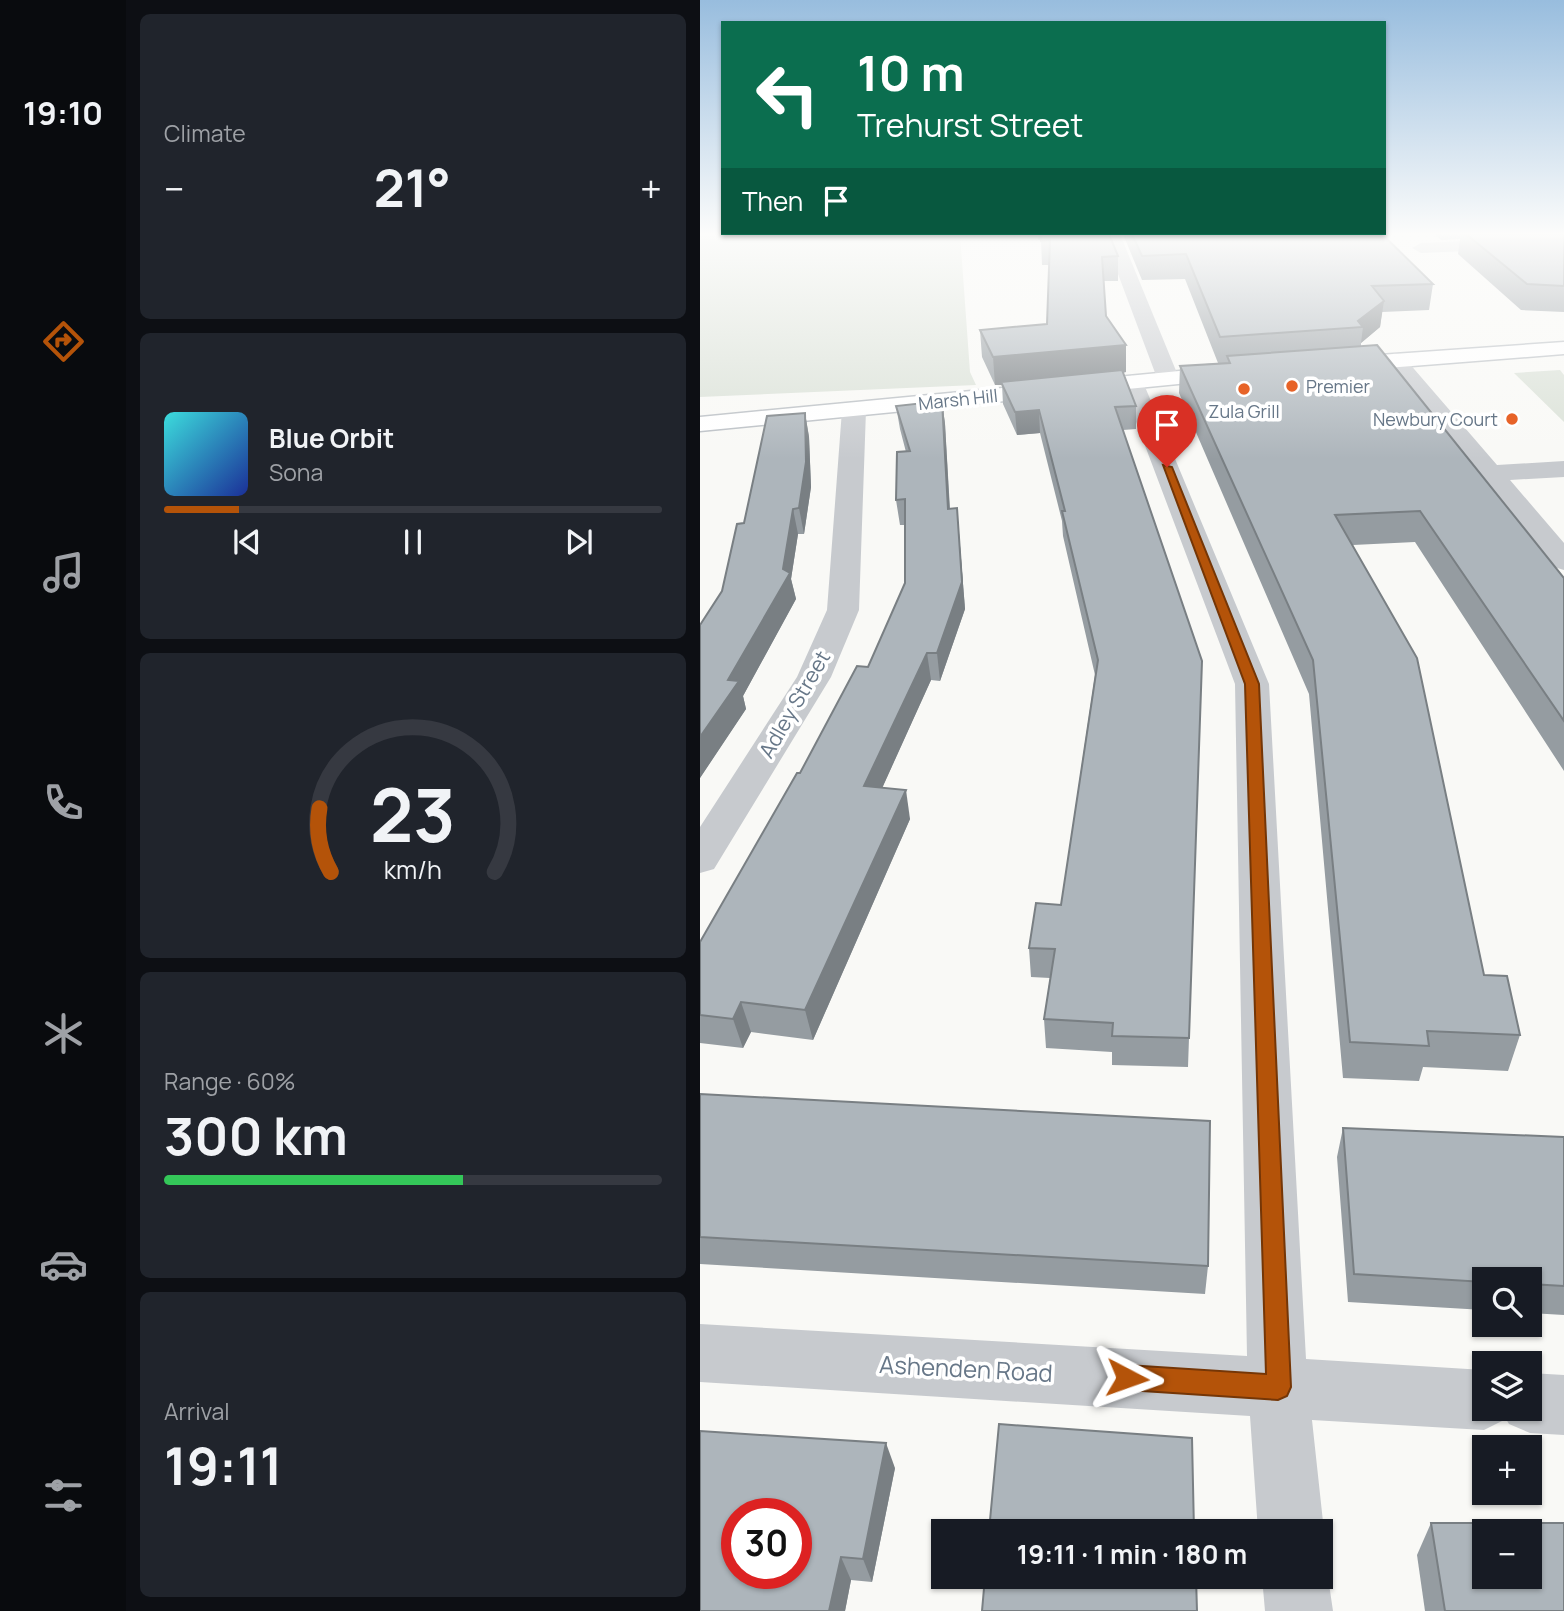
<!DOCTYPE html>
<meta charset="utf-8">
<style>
:root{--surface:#171b24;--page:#20242c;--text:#f1f3f6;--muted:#9ea1a6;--line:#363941;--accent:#b45309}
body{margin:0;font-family:Manrope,sans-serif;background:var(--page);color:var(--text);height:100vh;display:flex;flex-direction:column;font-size:26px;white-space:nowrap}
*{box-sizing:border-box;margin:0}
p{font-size:23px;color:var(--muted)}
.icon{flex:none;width:38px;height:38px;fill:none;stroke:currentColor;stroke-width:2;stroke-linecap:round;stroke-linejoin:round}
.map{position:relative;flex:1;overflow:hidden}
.side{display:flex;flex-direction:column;gap:14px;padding:14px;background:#0d0f14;width:574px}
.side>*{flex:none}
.top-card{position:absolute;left:21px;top:21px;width:665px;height:214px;border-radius:0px;box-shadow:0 2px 5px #0004;background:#0b6e4f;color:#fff;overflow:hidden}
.fabs{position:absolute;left:772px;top:1267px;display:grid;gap:14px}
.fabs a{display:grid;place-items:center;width:70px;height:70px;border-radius:0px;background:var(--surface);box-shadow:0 2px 5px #0004;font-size:35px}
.speed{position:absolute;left:21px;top:1498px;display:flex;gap:14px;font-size:35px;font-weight:700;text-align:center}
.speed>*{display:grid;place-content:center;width:91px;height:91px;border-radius:50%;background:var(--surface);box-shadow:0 2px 5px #0004;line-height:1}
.speed .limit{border:10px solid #d22;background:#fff;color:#111}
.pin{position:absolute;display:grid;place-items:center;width:60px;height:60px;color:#fff;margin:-72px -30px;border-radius:50% 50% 50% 0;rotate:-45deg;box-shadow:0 0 7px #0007}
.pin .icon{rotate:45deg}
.me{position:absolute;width:77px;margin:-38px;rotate:94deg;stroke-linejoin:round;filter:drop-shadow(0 0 5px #0008)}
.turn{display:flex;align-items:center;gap:24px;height:147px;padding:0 21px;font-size:32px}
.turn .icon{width:91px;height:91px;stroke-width:2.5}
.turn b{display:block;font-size:49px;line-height:60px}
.then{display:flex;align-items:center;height:66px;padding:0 21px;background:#0003;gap:14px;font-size:26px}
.big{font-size:52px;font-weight:700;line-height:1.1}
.side .widget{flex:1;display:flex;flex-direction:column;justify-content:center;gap:10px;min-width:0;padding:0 24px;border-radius:10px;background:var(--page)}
.side .dial{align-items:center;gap:0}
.dial svg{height:182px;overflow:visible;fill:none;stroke:var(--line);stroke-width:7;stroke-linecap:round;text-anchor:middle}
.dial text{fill:var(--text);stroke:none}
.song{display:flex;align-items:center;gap:21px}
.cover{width:84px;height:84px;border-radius:10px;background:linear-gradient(135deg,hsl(180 70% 55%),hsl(230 70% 35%))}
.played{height:7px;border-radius:4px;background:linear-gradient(90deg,var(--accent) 15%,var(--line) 15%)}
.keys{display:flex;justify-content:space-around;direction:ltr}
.heat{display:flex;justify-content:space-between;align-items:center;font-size:38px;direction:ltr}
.charge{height:10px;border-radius:5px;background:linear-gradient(90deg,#34c759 60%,var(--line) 0)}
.trip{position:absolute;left:231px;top:1519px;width:402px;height:70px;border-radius:0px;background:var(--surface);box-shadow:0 2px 5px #0004;font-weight:700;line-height:70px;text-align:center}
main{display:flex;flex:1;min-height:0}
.dock{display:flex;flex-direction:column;width:126px;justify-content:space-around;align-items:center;background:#090b0e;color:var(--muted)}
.dock .icon{width:49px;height:49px}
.dock .selected{color:var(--accent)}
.dock b{font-size:32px;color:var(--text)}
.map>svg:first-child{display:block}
.green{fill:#dae1d7}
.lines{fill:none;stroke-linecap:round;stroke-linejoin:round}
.secondary-casing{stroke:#b9bec3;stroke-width:3}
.street{fill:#c7cace;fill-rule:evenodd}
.secondary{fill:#fff;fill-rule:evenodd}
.wall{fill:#959ca1}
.shaded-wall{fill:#797f83}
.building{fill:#adb5bb;stroke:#797f83;stroke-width:2;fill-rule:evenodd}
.route{fill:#b45309;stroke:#753606;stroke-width:2}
.poi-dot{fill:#e76328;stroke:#fff;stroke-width:2.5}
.labels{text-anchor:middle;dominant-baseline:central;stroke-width:7;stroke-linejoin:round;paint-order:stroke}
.far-poi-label{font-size:18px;fill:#677788;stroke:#fff;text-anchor:start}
.far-street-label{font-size:18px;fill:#677788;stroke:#fff}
.street-label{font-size:21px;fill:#677788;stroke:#fff}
.near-street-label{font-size:24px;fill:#677788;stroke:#fff}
</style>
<main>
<nav class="dock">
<b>19:10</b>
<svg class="icon selected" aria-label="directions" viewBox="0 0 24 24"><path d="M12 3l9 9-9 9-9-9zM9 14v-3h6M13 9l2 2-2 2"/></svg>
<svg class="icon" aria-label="music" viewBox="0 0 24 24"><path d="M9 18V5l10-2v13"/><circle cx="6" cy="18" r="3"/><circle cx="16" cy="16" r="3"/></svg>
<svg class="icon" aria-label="phone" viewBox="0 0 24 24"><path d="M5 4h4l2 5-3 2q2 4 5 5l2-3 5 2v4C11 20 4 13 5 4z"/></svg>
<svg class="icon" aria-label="climate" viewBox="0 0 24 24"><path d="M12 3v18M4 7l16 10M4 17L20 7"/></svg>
<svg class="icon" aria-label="car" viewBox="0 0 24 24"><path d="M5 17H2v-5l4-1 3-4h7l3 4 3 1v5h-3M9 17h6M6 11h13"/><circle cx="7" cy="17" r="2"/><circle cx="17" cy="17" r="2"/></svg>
<svg class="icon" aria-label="filters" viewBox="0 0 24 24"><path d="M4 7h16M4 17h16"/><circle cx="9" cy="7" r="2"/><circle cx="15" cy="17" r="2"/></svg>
</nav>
<section class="side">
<div class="widget"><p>Climate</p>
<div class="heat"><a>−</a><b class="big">21°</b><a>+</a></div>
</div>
<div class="widget">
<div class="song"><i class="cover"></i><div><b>Blue Orbit</b><p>Sona</p></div></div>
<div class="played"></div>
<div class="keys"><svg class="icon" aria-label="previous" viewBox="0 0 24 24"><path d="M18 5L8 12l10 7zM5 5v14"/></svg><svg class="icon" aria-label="pause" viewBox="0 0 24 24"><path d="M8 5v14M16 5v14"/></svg><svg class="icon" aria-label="next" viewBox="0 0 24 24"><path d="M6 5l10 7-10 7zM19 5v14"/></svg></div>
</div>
<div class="widget dial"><svg viewBox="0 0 100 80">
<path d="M14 69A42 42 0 1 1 86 69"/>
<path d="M14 69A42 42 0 0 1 9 41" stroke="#b45309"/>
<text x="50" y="56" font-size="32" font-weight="700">23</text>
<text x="50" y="72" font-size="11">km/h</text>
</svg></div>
<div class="widget"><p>Range · 60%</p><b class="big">300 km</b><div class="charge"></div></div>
<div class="widget"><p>Arrival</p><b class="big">19:11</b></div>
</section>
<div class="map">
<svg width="864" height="1611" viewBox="0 0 864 1611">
<rect width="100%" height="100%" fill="#f9f9f6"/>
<g class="green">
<polygon points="0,234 260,234 270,372 276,385 0,397"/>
<polygon points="860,370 864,375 864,422 814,373"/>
</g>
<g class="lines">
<defs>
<g id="secondary">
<polygon points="864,342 864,354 636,372 625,365 636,358"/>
<polygon points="531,366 542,373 539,378 0,431 0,417"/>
</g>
</defs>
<use href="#secondary" class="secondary-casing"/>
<g class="street">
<polygon points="403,234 420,234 479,378 476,383 460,383 457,378"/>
<polygon points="864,237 864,247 721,253 712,248 721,243"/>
<polygon points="694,353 702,355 797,465 864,461 864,477 810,480 864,543 864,570 854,567 686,365 683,360"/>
<polygon points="432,375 443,382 569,684 606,1359 784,1370 784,1409 830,1409 830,1373 864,1375 864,1435 830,1433 809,1424 806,1419 784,1430 612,1420 624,1531 621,1537 621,1531 558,1531 550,1416 0,1382 0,1324 547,1356 535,684 421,382"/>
<polygon points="154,403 162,405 166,410 159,610 131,677 14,869 0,873 0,827 97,677 127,610 142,410 146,405"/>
<polygon points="621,1560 628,1577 633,1611 565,1611 562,1577 621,1577"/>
</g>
<use href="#secondary" class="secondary"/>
</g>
<g class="wall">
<polygon points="338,234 409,234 418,256 418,281 404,281 406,316 426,372 423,373 436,406 436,429 423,430 489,1038 488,1067 412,1065 412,1052 346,1048 344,1019 350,978 331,977 329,948 361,905 395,675 363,536 362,521 340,433 317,435 303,404 302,385 295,385 282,357 280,330 347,324 349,265 342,265 341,240 338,240"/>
<polygon points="423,234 682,234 733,284 729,310 682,312 680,327 661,343 661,346 864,578 864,771 715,542 653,545 784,975 820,1035 808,1071 723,1067 719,1081 643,1078 609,694 479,393 480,366 518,363 485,279 442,280"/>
<polygon points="734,234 864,234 864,312 821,310 758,254 760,239 741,240"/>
<polygon points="242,401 245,424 250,509 257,508 265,609 240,681 231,680 182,788 210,819 113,1040 51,1032 43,1048 0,1043 0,942 100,773 168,667 205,583 205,525 200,525 196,500 206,452 200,429 196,406"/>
<polygon points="105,413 109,437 111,487 104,534 98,534 91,579 96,599 43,696 46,709 0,778 0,625 22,591 44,523"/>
<polygon points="0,1094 508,1266 505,1294 0,1264"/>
<polygon points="643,1128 864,1137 864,1315 830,1313 830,1279 784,1279 784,1310 648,1302 637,1157"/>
<polygon points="195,1468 172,1582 151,1580 145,1611 0,1611"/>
<polygon points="731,1523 864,1611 725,1611 717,1555"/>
</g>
<g class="shaded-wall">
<polygon points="684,301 680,327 661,343 663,327 658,321"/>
<polygon points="426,345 426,372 303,385 301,382 302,385 295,385 293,357"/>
<polygon points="242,401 245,424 251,534 248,509"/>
<polygon points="339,410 340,433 317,435 315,412"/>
<polygon points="105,413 109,437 111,487 104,534 99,508"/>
<polygon points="257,508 265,609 240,681 237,653"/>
<polygon points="93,509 98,534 91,579 96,599 43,696 46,709 0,778 0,737 28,680"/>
<polygon points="227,653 231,680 170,815 164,786"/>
<polygon points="206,790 210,819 113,1040 105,1010"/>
<polygon points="41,1002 51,1032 43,1048 33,1019"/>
<polygon points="186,1443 195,1468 172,1582 163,1559"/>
<polygon points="141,1557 151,1580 145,1611 129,1611"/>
</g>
<g class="building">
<polygon points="342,234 409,234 418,256 402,257 406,316 426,345 293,357 280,330 347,324 350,240 341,241"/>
<polygon points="432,234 682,234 733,284 672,286 684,301 658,321 663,327 520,337 486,254 442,256"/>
<polygon points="766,234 864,234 864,286 827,284"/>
<polygon points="677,345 864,578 864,721 720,511 635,515 717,658 784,975 807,976 820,1035 727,1031 729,1046 650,1042 613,660 480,366 530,363 527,356"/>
<polygon points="422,370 436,406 415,407 502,661 489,1038 412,1036 413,1023 344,1019 355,949 329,948 336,903 361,905 398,660 362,511 365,511 339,410 315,412 301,382"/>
<polygon points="242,401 248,509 257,508 262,582 237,653 227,653 164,786 206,790 105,1010 41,1002 33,1019 0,1015 0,942 97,773 100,773 157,666 168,667 205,583 205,499 196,500 197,452 210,451 196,406"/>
<polygon points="105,413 106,462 99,508 93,509 83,569 90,573 28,680 39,681 0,737 0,625 22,591 37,524 44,523 67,416"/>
<polygon points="0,1094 510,1121 508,1266 0,1237"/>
<polygon points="643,1128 864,1137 864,1286 830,1284 830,1279 784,1279 784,1282 654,1274"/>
<polygon points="299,1424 492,1438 494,1531 289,1531"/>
<path d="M0 1431 186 1443 163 1559 141 1557 129 1611H0ZM37 1514H96V1573H37Z"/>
<path d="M731 1523H864V1611H745ZM784 1531H830V1577H784Z"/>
<polygon points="285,1577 496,1577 497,1611 282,1611"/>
</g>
<linearGradient id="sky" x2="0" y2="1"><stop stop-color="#98bdde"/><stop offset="0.51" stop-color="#fcfcfb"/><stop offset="1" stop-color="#fcfcfb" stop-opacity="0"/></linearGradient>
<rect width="864" height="459" fill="url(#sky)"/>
<polygon class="route" points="463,465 472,467 559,684 591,1387 587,1396 578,1400 427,1390 418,1386 415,1378 418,1369 427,1365 566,1374 545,684"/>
<g class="poi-dot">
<circle cx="592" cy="386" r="7"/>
<circle cx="544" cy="389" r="7"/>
<circle cx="812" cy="419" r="7"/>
</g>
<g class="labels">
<g class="far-poi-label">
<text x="606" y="386">Premier</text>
<text x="544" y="411" text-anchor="middle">Zula Grill</text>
<text x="798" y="419" text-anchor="end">Newbury Court</text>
</g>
<g class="far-street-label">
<text transform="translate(258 399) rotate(-6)">Marsh Hill</text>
</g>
<g class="street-label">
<text transform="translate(94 704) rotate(-60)">Adley Street</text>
</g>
<g class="near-street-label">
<text transform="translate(266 1368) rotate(3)">Ashenden Road</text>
</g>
</g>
</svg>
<div class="fabs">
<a><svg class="icon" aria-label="search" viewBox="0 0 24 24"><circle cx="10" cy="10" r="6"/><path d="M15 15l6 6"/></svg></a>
<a><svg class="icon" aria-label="layers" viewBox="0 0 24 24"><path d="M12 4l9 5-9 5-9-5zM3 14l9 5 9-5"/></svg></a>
<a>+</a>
<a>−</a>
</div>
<div class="speed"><div class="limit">30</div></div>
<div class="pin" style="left:467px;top:467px;background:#d93025"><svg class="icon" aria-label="arrive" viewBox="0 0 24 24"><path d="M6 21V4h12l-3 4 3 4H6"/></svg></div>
<svg class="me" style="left:427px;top:1378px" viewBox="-20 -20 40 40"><path d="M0-17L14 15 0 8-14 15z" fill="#b45309" stroke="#fff" stroke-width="4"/></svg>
<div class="trip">19:11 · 1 min · 180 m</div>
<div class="top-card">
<div class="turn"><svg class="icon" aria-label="left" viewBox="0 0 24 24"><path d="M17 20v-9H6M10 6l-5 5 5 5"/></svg><div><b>10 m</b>Trehurst Street</div></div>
<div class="then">Then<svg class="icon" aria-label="arrive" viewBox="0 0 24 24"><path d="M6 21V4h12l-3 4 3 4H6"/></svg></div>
</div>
</div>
</main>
